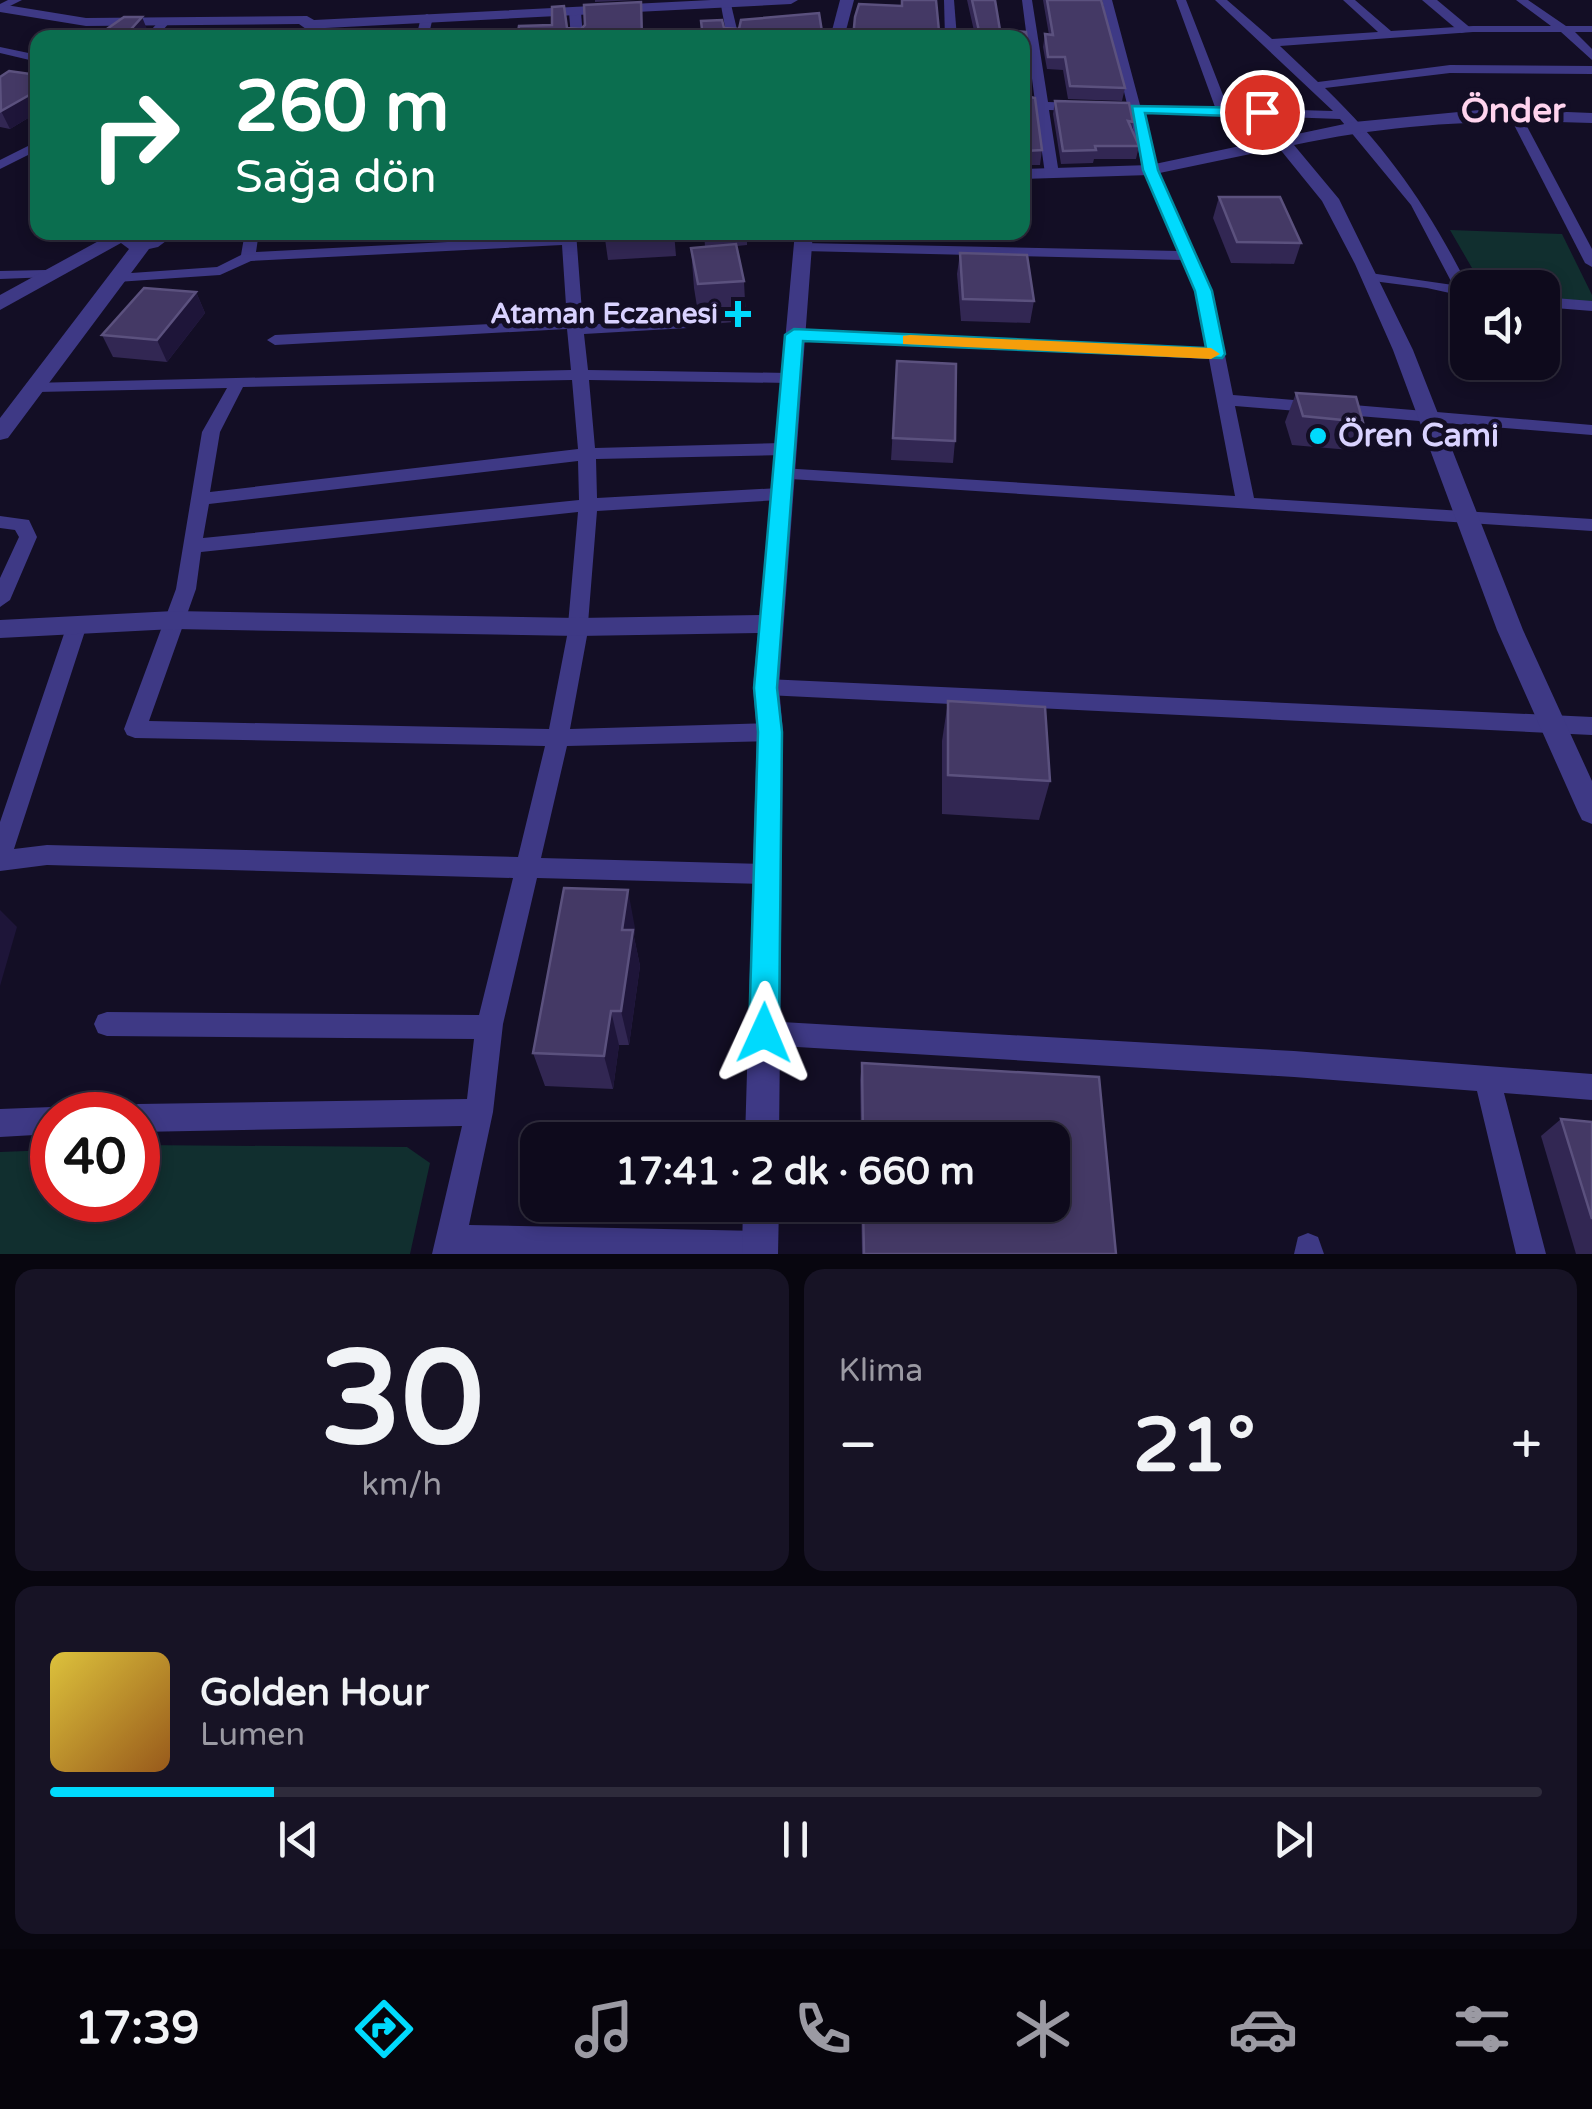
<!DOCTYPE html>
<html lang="tr">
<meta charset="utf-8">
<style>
:root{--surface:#0e0a1c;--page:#171325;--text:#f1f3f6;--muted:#9b9aa3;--line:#2e2b3b;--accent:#00dafd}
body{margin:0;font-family:"Varela Round",sans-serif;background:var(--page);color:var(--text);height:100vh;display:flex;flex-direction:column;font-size:38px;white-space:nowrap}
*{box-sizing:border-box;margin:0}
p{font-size:32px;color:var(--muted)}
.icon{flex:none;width:55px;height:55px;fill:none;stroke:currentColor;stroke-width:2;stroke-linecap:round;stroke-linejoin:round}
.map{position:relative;height:1254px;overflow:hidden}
.details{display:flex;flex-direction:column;gap:15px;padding:15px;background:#08060f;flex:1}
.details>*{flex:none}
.banner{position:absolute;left:30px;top:30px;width:1000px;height:210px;border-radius:20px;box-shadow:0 5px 15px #0003,0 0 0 2px var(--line);background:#0b6e4f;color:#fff;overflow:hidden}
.controls{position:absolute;left:1450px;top:270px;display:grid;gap:20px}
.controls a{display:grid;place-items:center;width:110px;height:110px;border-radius:20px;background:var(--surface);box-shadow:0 5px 15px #0003,0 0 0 2px var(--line);font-size:50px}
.speed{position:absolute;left:30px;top:1092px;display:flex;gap:20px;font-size:50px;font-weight:700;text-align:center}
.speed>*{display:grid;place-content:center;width:130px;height:130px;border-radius:50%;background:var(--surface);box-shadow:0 5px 15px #0003,0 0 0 2px var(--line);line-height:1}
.speed .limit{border:15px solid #d22;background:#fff;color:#111}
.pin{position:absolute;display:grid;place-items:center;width:85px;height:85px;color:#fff;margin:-42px;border:5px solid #fff;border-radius:50%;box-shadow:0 2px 10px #0007}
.me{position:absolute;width:110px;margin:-55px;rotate:1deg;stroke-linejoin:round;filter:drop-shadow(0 0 8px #0008)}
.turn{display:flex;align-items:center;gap:35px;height:210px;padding:0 40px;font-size:45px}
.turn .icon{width:130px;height:130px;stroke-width:2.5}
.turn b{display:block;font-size:70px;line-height:85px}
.big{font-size:75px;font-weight:800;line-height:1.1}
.details .widget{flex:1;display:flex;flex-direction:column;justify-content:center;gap:15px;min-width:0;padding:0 35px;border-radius:20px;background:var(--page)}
.details .dial{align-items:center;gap:0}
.dial b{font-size:130px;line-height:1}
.song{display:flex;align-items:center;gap:30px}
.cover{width:120px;height:120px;border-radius:15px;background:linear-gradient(135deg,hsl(50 70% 55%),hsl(30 70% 35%))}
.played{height:10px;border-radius:5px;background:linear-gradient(90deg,var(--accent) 15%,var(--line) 15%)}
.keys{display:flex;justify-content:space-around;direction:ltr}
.heat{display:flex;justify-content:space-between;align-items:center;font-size:55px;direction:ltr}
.details .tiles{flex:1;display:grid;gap:15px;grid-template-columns:1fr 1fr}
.widget:last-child{grid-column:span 2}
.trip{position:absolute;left:520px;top:1122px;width:550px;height:100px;border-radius:20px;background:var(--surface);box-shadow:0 5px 15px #0003,0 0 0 2px var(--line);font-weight:800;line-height:100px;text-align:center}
.dock{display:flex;height:160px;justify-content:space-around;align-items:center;background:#06040b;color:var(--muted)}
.dock .icon{width:70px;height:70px}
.dock .selected{color:var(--accent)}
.dock b{font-size:45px;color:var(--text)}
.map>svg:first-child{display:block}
.green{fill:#112f2f}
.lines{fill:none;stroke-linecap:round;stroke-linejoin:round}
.minor{fill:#3e3985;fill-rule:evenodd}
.tertiary{fill:#3e3985;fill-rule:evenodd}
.wall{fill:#322753}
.shaded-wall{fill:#1e1539}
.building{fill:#443965;stroke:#5b517e;stroke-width:2.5}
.route{fill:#00dafd;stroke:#008ea4;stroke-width:2.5}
.slow{fill:#f59e0b}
.poi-dot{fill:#00dafd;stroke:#130e25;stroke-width:4}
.labels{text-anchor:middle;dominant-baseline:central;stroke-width:10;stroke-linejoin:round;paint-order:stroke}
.far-poi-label{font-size:28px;font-weight:bold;fill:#d9d2ff;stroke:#130e25;text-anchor:end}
.poi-label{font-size:32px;font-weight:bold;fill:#d9d2ff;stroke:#130e25;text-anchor:start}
.far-district-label{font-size:35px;font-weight:bold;fill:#ffd4ee;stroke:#130e25}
</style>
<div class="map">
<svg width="1592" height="1254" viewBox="0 0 1592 1254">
<rect width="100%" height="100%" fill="#130e25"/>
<g class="green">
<polygon points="1450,230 1562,234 1592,295 1592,303 1543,299 1542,288 1483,287"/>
<polygon points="138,1145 407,1147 430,1163 410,1254 0,1254 0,1152 52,1150 52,1200 138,1200"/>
</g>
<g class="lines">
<g class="minor">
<polygon points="8,0 22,0 0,11 0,4"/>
<polygon points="720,0 730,0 739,38 727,38"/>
<polygon points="944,0 954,0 957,38 945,38"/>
<polygon points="1022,0 1032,0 1048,102 1080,103 1086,107 1080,111 1049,110 1059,174 1052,178 1045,174 1036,109 1022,109 1022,101 1035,102"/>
<path d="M1102 0H1112L1140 105 1215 107 1176 0H1186L1228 108 1333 111 1215 0H1227L1272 39 1378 32 1343 0H1355L1391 31 1473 26H1551L1516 0H1528L1566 26H1592V32H1575L1592 49V60L1561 32H1473L1280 46 1318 82 1450 65 1592 66V74L1450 73 1325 88C1389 150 1429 209 1469 288L1468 297 1427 288 1365 280 1363 277 1370 273 1453 285 1411 205 1340 119 1142 112 1157 170 1212 291 1233 395 1592 425V435L1235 406 1254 498 1592 519V531L775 478 772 474 775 470 781 468 1235 496 1209 359 794 340 786 335 794 330 1207 349 1196 291 1183 260 803 251 796 247 803 243 1179 251 1143 170 1129 112 1118 108 1127 104Z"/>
<polygon points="575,9 581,12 583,38 571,38 569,12"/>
<polygon points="427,14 433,17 428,38 416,38 421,17"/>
<polygon points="160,20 170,22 156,38 144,38"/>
<polygon points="0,47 38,55 38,62 0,53"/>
<polygon points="1516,113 1522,117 1592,249 1592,267 1585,263 1510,117"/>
<polygon points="38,141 38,150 0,169 0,160"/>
<path d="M245 232H259L256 252 562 236V232H576L583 325 688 318 696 323 688 328 584 334 588 370 789 373 797 378 789 383 589 380 595 448 783 443 792 449 783 455 596 459 597 498 779 488 788 494 779 500 597 511 587 636 570 729 770 723 778 726 781 732 778 738 770 741 567 746 541 858 767 864 775 867 779 874 775 881 767 884 537 878 503 1024 493 1112 469 1225 760 1231 770 1235 774 1245 771 1254H432L462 1126 138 1132V1115H126L128 1108 138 1104 467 1099 474 1039 107 1036 98 1033 94 1024 98 1015 107 1012 479 1015 513 878 47 865 0 871V822L67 625 77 618 87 625 14 849 47 845 518 857 545 746 135 738 127 735 124 729 176 589 202 432 227 388 37 392 29 387 31 383 571 370 567 329 275 345 267 340 275 335 567 320 562 245 251 261 220 275 117 282 110 278 117 274 217 267 241 255ZM572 380 578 449 210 492 220 432 243 387ZM578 461 579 500 203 538 209 504ZM578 512 567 636 549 729 149 721 196 589 201 552Z"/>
<polygon points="46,270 53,274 51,277 0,279 0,271"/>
<polygon points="1542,297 1592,301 1592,311 1542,307"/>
<polygon points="0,516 29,520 37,537 10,600 0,607 0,578 19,537 15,530 0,528"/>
<polygon points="766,679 1592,717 1592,735 766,695 759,693 756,687 759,681"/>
<polygon points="764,1021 1294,1051 1592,1074 1592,1100 1504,1093 1546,1254 1516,1254 1477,1091 1294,1077 764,1045 755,1042 751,1033 755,1024"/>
<polygon points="52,1107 63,1115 52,1115 52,1134 0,1137 0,1109"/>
<polygon points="1308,1233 1318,1237 1324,1254 1294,1254 1298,1237"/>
</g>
<g class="tertiary">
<polygon points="711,0 798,0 791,4 306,29 299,24 86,26 0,12 0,4 86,18 307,16 314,20"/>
<polygon points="840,0 854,0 844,38 830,38"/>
<polygon points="1422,0 1437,0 1473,30 1461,33"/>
<path d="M1490 109 1592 113V123C1488 119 1396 123 1294 145L1339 199 1413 350 1523 630 1592 781V824L1582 820 1578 812 1497 630 1393 350 1355 264 1322 201 1279 148 1150 175 1022 179V169L1150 165 1354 122Z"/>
<polygon points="115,232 131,232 130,239 178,232 158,247 149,249 8,438 0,440 0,418 129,249 121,243 0,310 0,295"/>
<polygon points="795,232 813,232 779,687 783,732 779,1140 745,1140 757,732 753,687 758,633 578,636 174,629 0,638 0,620 174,611 578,618 760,615"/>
<polygon points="743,1205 779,1205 778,1254 742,1254"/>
</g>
</g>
<g class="wall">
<polygon points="595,0 636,0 595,2"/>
<polygon points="901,0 936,0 939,31 974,31 967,0 995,0 1000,30 1026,32 1029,54 1027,68 1025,69 1028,83 1026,96 1035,98 1042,150 1040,165 1022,165 1022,38 853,38 855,17 859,4 901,5"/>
<polygon points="1043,0 1101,0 1125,88 1122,101 1068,99 1063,70 1047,69 1043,47 1045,34 1049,35"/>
<polygon points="38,75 38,112 10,129 0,127 0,77"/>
<polygon points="1055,101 1133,122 1132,129 1139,146 1136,159 1094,159 1093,163 1061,164 1053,114"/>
<polygon points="1219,197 1301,243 1294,264 1231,263 1213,218"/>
<polygon points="674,232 676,256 608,260 605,239"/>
<polygon points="704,232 747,232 747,245 737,246 744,281 746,321 700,325 694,288 691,248 705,247"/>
<polygon points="960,253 1034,301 1030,323 961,321 957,274"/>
<polygon points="196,292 205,313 167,362 113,357 102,335"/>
<polygon points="897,361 955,441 953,463 891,460"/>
<polygon points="1296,393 1363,422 1350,450 1292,445 1285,422"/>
<polygon points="948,701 1050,781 1039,820 942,814 942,741"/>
<polygon points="635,928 634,937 640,966 629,1045 619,1045 613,1089 545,1086 533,1053"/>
<polygon points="862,1063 1099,1077 1116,1254 862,1254 861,1205 1052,1205 1052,1140 861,1140 860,1080"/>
<polygon points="1561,1119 1592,1122 1592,1254 1576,1254 1541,1136"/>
</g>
<g class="shaded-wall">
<polygon points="142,17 147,29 141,36 123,38"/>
<polygon points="1028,83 1026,98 1022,98 1022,84"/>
<polygon points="38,90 38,112 10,129 1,111"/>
<polygon points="196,292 205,313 167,362 157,340"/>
<polygon points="628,890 635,928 634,937 640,966 629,1045 621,1011 622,930"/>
<polygon points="0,910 17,927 0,986"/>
<polygon points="611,1011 619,1045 613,1089 604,1056"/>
</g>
<g class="building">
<polygon points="902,0 936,0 939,31 979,31 972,0 995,0 1000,30 1026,32 1029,54 1023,57 1028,83 1022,84 1022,38 853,38 855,17 859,4 902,6"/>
<polygon points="1047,0 1101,0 1125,88 1070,86 1065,57 1048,57 1045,34 1053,35"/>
<polygon points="641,2 642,38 517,38 519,26 552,25 552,7 564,6 567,28 581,29 585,25 584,5"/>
<polygon points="819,13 823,38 703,38 701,21 722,20 724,28 739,29 741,20"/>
<polygon points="124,17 142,17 123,38 94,38"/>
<polygon points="9,71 38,75 38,90 1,111 0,77"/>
<polygon points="1022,95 1035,98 1042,150 1024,151 1022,153"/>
<polygon points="1055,101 1129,103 1133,122 1128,121 1139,146 1095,146 1096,150 1063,151"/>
<polygon points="1219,197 1280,197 1301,243 1237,242"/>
<polygon points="605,232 674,232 674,235 605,239"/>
<polygon points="736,244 744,281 698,284 691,248"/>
<polygon points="960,253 1027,255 1034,301 963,299"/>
<polygon points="144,288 196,292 157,340 102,335"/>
<polygon points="897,361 956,364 955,441 893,438"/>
<polygon points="1296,393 1356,397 1363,422 1303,416"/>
<polygon points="948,701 1045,707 1050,781 948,775"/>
<polygon points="564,888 628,890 622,930 633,930 621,1011 611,1011 604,1056 533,1053"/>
<polygon points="862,1063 1099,1077 1116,1254 864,1254 863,1205 1052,1205 1052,1140 863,1140"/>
<polygon points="1561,1119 1592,1122 1592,1219"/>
</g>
<polygon class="route" points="1132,106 1262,108 1270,112 1262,117 1145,113 1158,170 1212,291 1225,354 1222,358 803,341 777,688 782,732 779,1033 774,1043 764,1047 754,1043 749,1033 758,732 754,688 785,335 794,329 1206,348 1195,291 1143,170"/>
<polygon class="slow" points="910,335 1211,348 1220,354 1211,359 903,344 903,336"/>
<g class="poi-dot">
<path d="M733 299h10v10h10v10h-10v10h-10v-10h-10v-10h10z"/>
<circle cx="1318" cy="436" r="10"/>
</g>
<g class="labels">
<g class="far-poi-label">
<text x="718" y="314">Ataman Eczanesi</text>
</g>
<g class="poi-label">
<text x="1338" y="436">Ören Cami</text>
</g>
<g class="far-district-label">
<text x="1513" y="111">Önder</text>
</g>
</g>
</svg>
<div class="controls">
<a><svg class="icon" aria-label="sound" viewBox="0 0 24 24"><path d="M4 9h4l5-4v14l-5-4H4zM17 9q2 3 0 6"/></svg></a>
</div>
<div class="speed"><div class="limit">40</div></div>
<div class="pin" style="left:1262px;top:112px;background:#d93025"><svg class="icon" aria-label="arrive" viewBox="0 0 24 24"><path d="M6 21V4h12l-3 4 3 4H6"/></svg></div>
<svg class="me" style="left:764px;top:1033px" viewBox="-20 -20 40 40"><path d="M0-17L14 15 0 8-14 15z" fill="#00dafd" stroke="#fff" stroke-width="4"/></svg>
<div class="trip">17:41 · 2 dk · 660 m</div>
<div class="banner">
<div class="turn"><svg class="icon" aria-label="right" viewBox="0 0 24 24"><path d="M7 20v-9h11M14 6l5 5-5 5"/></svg><div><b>260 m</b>Sağa dön</div></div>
</div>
</div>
<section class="details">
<div class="tiles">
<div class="widget dial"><b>30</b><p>km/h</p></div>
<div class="widget"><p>Klima</p>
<div class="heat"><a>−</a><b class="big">21°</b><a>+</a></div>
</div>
<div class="widget">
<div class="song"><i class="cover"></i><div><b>Golden Hour</b><p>Lumen</p></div></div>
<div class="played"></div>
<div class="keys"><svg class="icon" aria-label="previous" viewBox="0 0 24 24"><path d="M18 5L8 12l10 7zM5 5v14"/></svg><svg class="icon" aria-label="pause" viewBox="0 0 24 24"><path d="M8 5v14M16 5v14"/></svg><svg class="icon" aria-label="next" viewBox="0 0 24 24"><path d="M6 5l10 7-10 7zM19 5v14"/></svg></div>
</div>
</div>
</section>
<nav class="dock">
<b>17:39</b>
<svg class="icon selected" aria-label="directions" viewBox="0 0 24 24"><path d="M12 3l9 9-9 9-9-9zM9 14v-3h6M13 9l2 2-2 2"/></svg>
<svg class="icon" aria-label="music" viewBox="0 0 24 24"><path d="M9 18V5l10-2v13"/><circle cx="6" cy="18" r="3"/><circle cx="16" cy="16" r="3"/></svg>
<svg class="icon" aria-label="phone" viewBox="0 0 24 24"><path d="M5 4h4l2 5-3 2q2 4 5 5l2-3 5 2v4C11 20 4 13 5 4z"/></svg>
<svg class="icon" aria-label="climate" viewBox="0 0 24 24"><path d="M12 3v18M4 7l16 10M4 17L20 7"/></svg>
<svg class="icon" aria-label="car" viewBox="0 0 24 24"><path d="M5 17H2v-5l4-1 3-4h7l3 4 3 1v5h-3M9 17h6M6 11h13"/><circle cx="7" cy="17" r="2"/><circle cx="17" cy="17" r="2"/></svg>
<svg class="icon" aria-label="filters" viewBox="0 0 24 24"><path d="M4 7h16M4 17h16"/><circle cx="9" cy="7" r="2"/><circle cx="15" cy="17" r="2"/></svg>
</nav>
